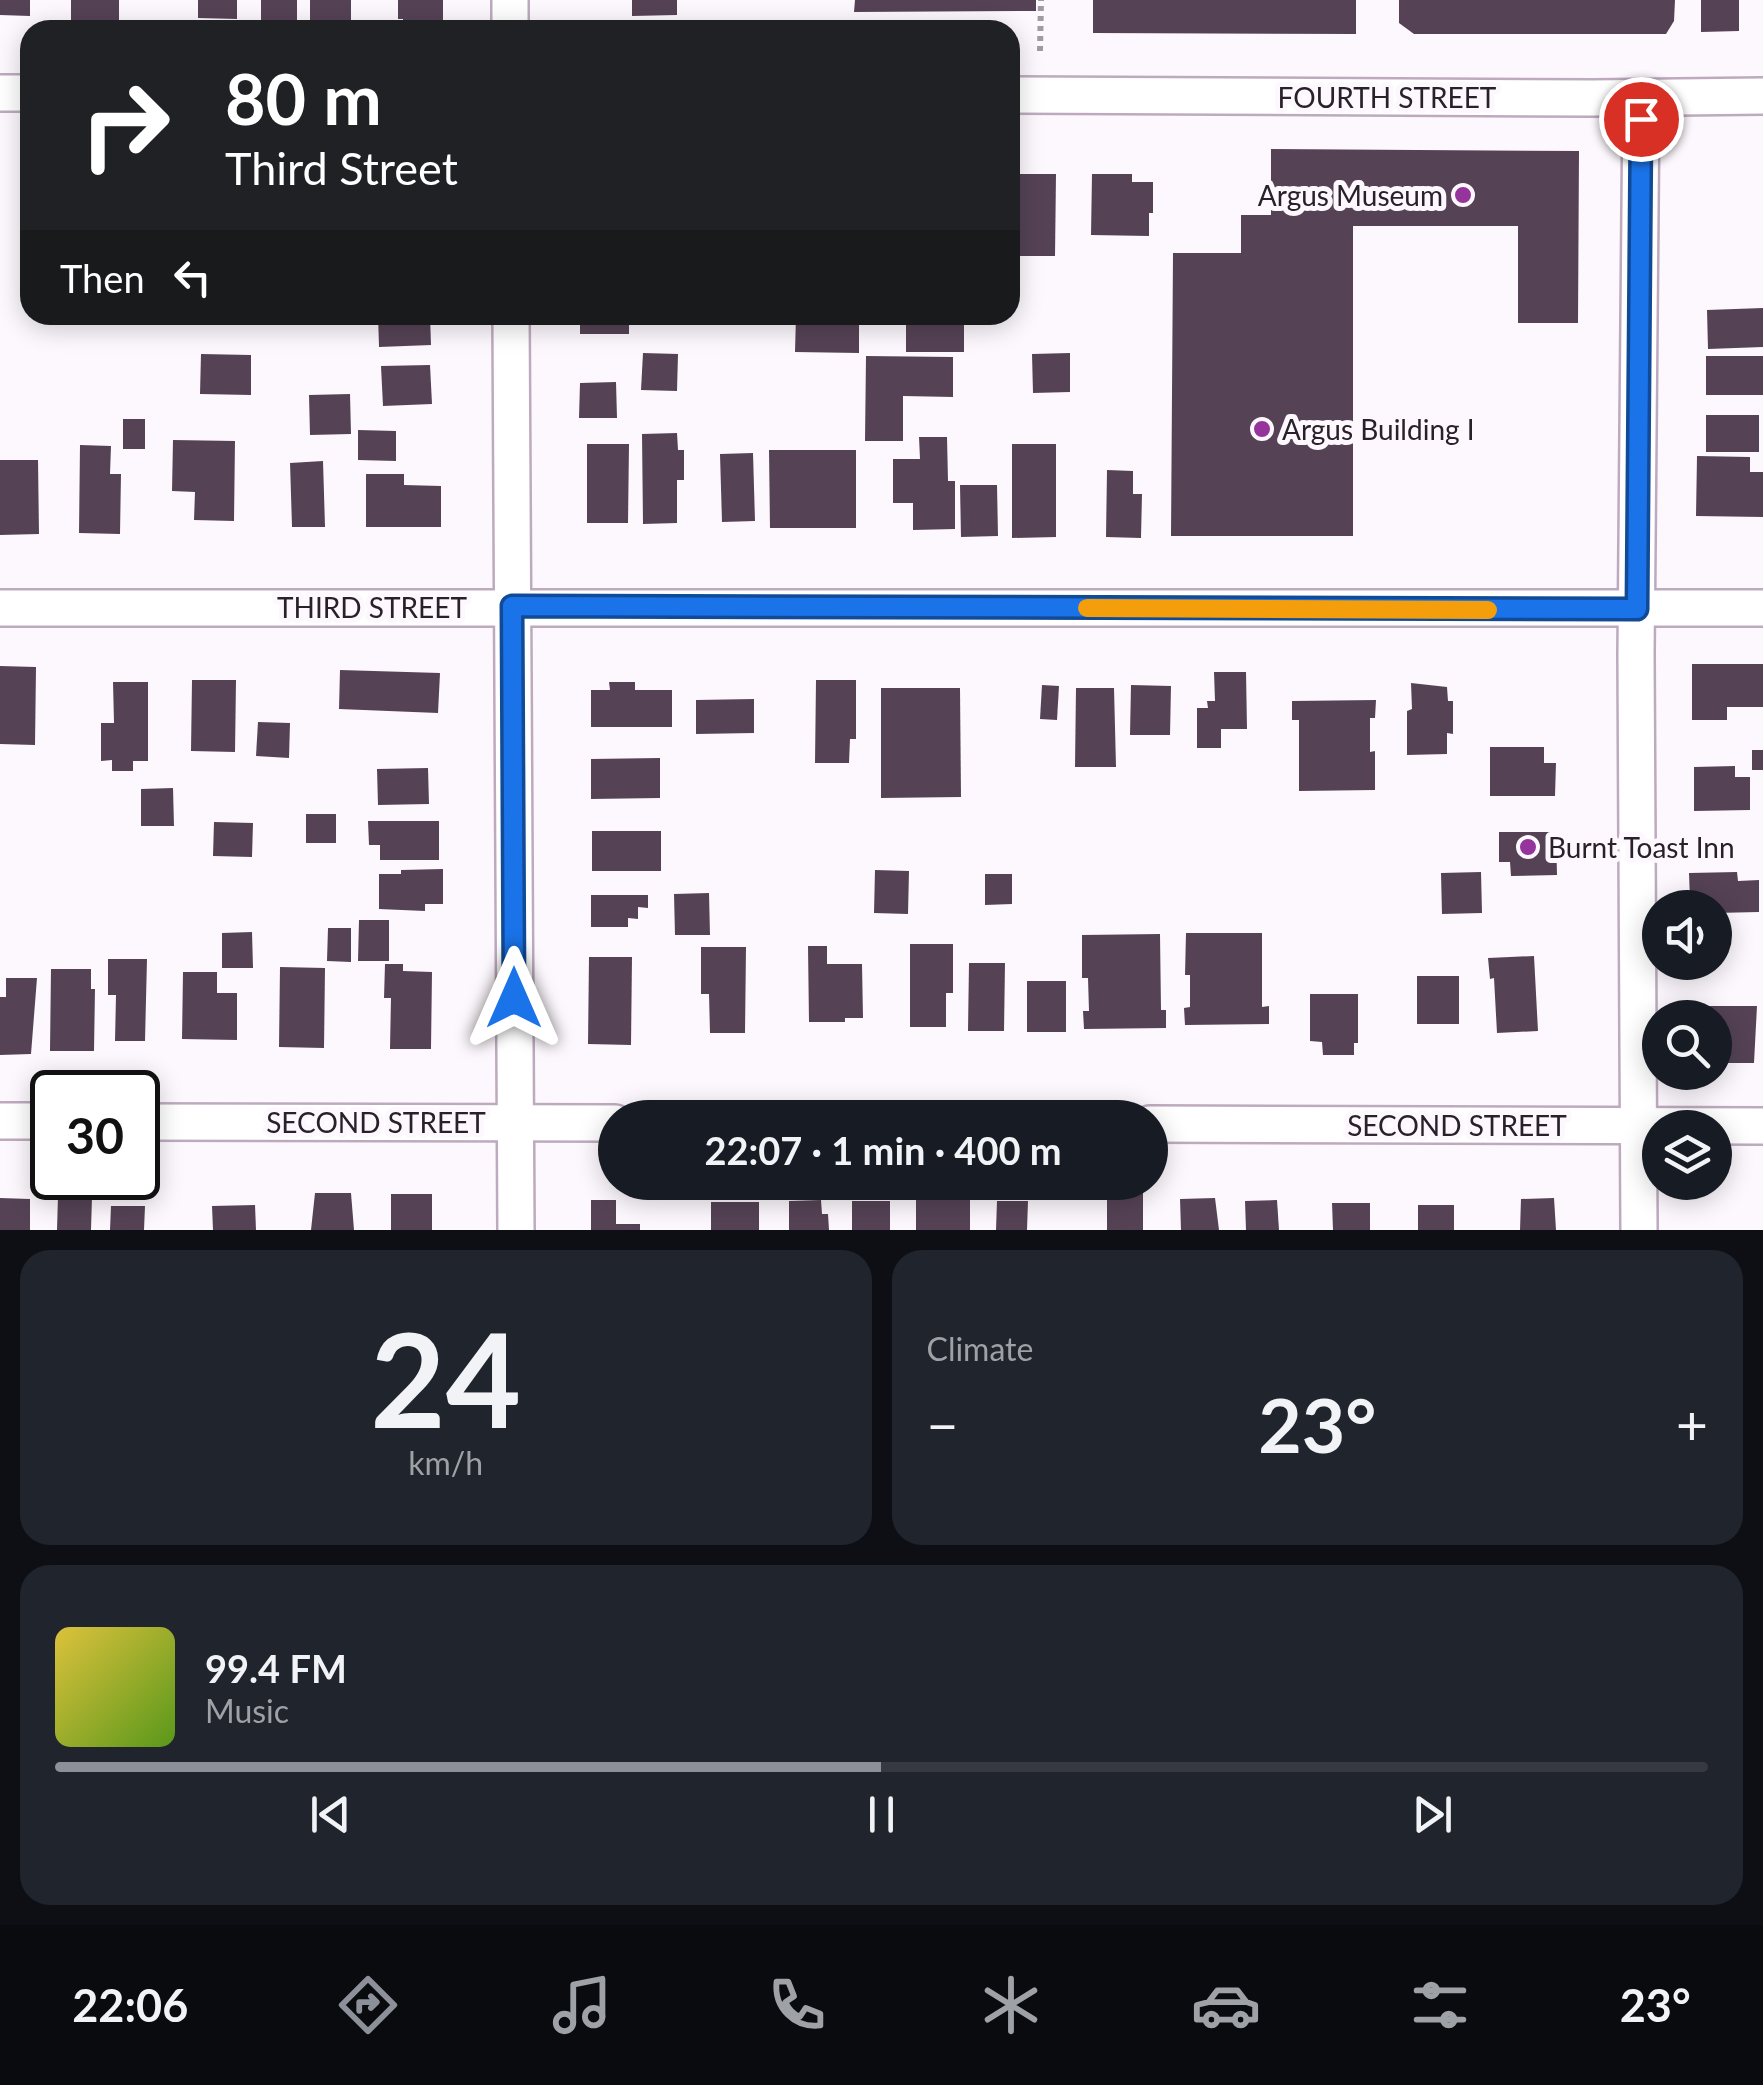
<!DOCTYPE html>
<meta charset="utf-8">
<style>
:root{--surface:#171b24;--page:#20242c;--text:#f1f3f6;--muted:#9ea1a6;--line:#363941;--accent:#8c9099}
body{margin:0;font-family:Lato,sans-serif;background:var(--page);color:var(--text);height:100vh;display:flex;flex-direction:column;font-size:38px;white-space:nowrap}
*{box-sizing:border-box;margin:0}
p{font-size:32px;color:var(--muted)}
.icon{flex:none;width:55px;height:55px;fill:none;stroke:currentColor;stroke-width:2;stroke-linecap:round;stroke-linejoin:round}
.map{position:relative;height:1230px;overflow:hidden}
.panel{display:flex;flex-direction:column;gap:20px;padding:20px;background:#0d0f14;flex:1}
.panel>*{flex:none}
.guide{position:absolute;left:20px;top:20px;width:1000px;height:305px;border-radius:30px;box-shadow:0 5px 25px #0003;background:#202124;color:#fff;overflow:hidden}
.tools{position:absolute;left:1642px;top:890px;display:grid;gap:20px}
.tools a{display:grid;place-items:center;width:90px;height:90px;border-radius:50%;background:var(--surface);box-shadow:0 5px 25px #0003;font-size:50px}
.speed{position:absolute;left:30px;top:1070px;display:flex;gap:20px;font-size:50px;font-weight:700;text-align:center}
.speed>*{display:grid;place-content:center;width:130px;height:130px;border-radius:50%;background:var(--surface);box-shadow:0 5px 25px #0003;line-height:1}
.speed .limit{border:5px solid #111;border-radius:15px;background:#fff;color:#111}
.pin{position:absolute;display:grid;place-items:center;width:85px;height:85px;color:#fff;margin:-42px;border:5px solid #fff;border-radius:50%;box-shadow:0 2px 10px #0007}
.me{position:absolute;width:110px;margin:-55px;rotate:0deg;stroke-linejoin:round;filter:drop-shadow(0 0 8px #0008)}
.turn{display:flex;align-items:center;gap:35px;height:210px;padding:0 40px;font-size:45px}
.turn .icon{width:130px;height:130px;stroke-width:2.5}
.turn b{display:block;font-size:70px;line-height:85px}
.then{display:flex;align-items:center;height:95px;padding:0 40px;background:#0003;gap:20px;font-size:38px}
.big{font-size:75px;font-weight:700;line-height:1.1}
.panel .card{flex:1;display:flex;flex-direction:column;justify-content:center;gap:15px;min-width:0;padding:0 35px;border-radius:30px;background:var(--page)}
.panel .dial{align-items:center;gap:0}
.dial b{font-size:130px;line-height:1}
.song{display:flex;align-items:center;gap:30px}
.cover{width:120px;height:120px;border-radius:15px;background:linear-gradient(135deg,hsl(50 70% 55%),hsl(90 70% 35%))}
.played{height:10px;border-radius:5px;background:linear-gradient(90deg,var(--accent) 50%,var(--line) 50%)}
.keys{display:flex;justify-content:space-around;direction:ltr}
.heat{display:flex;justify-content:space-between;align-items:center;font-size:55px;direction:ltr}
.panel .tiles{flex:1;display:grid;gap:20px;grid-template-columns:1fr 1fr}
.card:last-child{grid-column:span 2}
.trip{position:absolute;left:598px;top:1100px;width:570px;height:100px;border-radius:50px;background:var(--surface);box-shadow:0 5px 25px #0003;font-weight:700;line-height:100px;text-align:center}
.tab-bar{display:flex;height:160px;justify-content:space-around;align-items:center;background:#090b0e;color:var(--muted)}
.tab-bar .icon{width:70px;height:70px}
.tab-bar .active{color:var(--accent)}
.tab-bar b{font-size:45px;color:var(--text)}
.map>svg:first-child{display:block}
.building{fill:#554355}
.lines{fill:none;stroke-linecap:round;stroke-linejoin:round}
.minor-casing{stroke:#beaabf;stroke-width:40}
.path{stroke:#a19ba1;stroke-width:6;stroke-dasharray:5 5;stroke-linecap:butt}
.minor{stroke:#fff;stroke-width:35}
.route-casing{stroke:#114b97;stroke-width:25}
.route{stroke:#1a73e8;stroke-width:18}
.slow{stroke:#f59e0b;stroke-width:18}
.poi-dot{fill:#95349b;stroke:#fdf8fd;stroke-width:4}
.labels{text-anchor:middle;dominant-baseline:central;stroke-width:10;stroke-linejoin:round;paint-order:stroke}
.street-label{font-size:28px;fill:#292129;stroke:#fdf8fd}
.poi-label{font-size:28px;fill:#292129;stroke:#fdf8fd;text-anchor:start}
</style>
<div class="map">
<svg width="1763" height="1230" viewBox="0 0 1763 1230">
<rect width="100%" height="100%" fill="#fdf8fd"/>
<g class="building">
<polygon points="0,0 30,0 30,16 0,15"/>
<rect x="71" y="0" width="48" height="20"/>
<polygon points="198,0 237,0 237,19 198,18"/>
<polygon points="261,0 297,0 297,21 261,22"/>
<polygon points="310,0 351,0 351,26 310,25"/>
<polygon points="398,0 443,0 443,20 437,20 437,28 403,27 403,19 398,19"/>
<polygon points="632,0 677,0 677,15 632,16"/>
<polygon points="855,0 1036,0 1036,11 854,12"/>
<polygon points="1093,0 1356,0 1356,34 1093,33"/>
<polygon points="1399,0 1675,0 1674,21 1666,34 1414,34 1399,23"/>
<polygon points="1701,0 1739,0 1739,31 1701,32"/>
<polygon points="1271,149 1579,151 1578,323 1518,323 1518,226 1353,226 1353,536 1171,536 1173,253 1241,253 1241,215 1271,215"/>
<polygon points="1010,174 1056,174 1055,256 1010,256"/>
<polygon points="1092,174 1132,174 1132,182 1153,182 1153,213 1149,213 1149,236 1091,235"/>
<polygon points="1763,308 1763,347 1708,349 1707,310"/>
<polygon points="378,315 430,315 431,345 379,347"/>
<rect x="580" y="315" width="49" height="19"/>
<polygon points="796,315 859,315 859,353 795,352"/>
<rect x="906" y="315" width="58" height="37"/>
<polygon points="643,353 678,354 677,391 641,390"/>
<polygon points="1070,353 1070,392 1033,393 1032,354"/>
<polygon points="201,354 251,355 251,395 200,394"/>
<polygon points="866,356 953,357 953,397 903,396 903,441 865,441"/>
<rect x="1706" y="356" width="57" height="39"/>
<polygon points="430,365 432,404 383,406 381,366"/>
<polygon points="616,382 617,418 579,418 580,383"/>
<polygon points="350,394 351,434 310,435 309,395"/>
<rect x="1706" y="415" width="53" height="37"/>
<rect x="123" y="419" width="22" height="30"/>
<polygon points="358,430 396,431 396,461 358,460"/>
<polygon points="677,433 678,450 684,450 684,480 677,480 677,523 643,524 642,434"/>
<polygon points="919,437 947,437 948,481 955,481 955,529 913,530 913,503 893,503 893,459 920,459"/>
<polygon points="173,440 235,441 234,521 194,520 195,492 172,491"/>
<polygon points="587,444 629,444 628,523 587,523"/>
<polygon points="1012,444 1056,444 1056,537 1012,538"/>
<polygon points="80,445 111,446 110,474 121,474 120,534 79,533"/>
<polygon points="769,450 856,450 856,528 770,528"/>
<polygon points="753,453 755,521 722,522 720,454"/>
<polygon points="1697,456 1750,457 1750,472 1763,472 1763,517 1696,516"/>
<polygon points="0,460 38,460 39,534 0,535"/>
<polygon points="323,461 325,527 292,527 290,463"/>
<polygon points="1107,470 1133,471 1133,494 1142,494 1141,538 1106,537"/>
<polygon points="366,474 404,474 404,485 441,486 441,527 366,527"/>
<polygon points="960,485 997,485 998,536 961,537"/>
<polygon points="1692,664 1763,664 1763,707 1727,707 1727,720 1692,720"/>
<polygon points="0,666 36,667 35,745 0,744"/>
<polygon points="340,670 440,673 438,713 339,709"/>
<polygon points="1214,672 1246,672 1247,729 1221,729 1221,748 1197,748 1197,708 1208,708 1207,701 1215,701"/>
<polygon points="192,680 236,680 235,752 191,751"/>
<polygon points="816,680 856,680 856,739 850,739 849,763 815,763"/>
<polygon points="113,682 148,682 148,761 133,761 133,771 112,771 112,760 101,761 101,723 114,723"/>
<polygon points="609,682 635,682 635,690 672,690 672,727 591,727 591,690 610,690"/>
<polygon points="1411,683 1447,687 1448,701 1453,701 1453,734 1447,733 1447,754 1407,755 1407,711 1412,709"/>
<polygon points="1042,685 1059,686 1057,720 1040,719"/>
<polygon points="1131,685 1171,686 1170,735 1130,735"/>
<polygon points="881,688 960,688 961,797 881,798"/>
<polygon points="1076,688 1114,688 1116,767 1075,767"/>
<polygon points="754,699 754,733 696,734 696,700"/>
<polygon points="1376,700 1375,718 1370,718 1370,752 1375,751 1375,790 1299,791 1299,720 1292,720 1292,701"/>
<polygon points="258,722 290,723 289,758 256,756"/>
<polygon points="1490,747 1544,747 1544,763 1556,763 1555,796 1490,796"/>
<rect x="1752" y="750" width="11" height="20"/>
<polygon points="660,758 660,798 591,799 591,759"/>
<polygon points="1735,766 1735,777 1750,777 1750,810 1694,811 1694,767"/>
<polygon points="428,768 429,804 378,805 377,769"/>
<polygon points="173,788 174,826 141,826 141,789"/>
<rect x="306" y="814" width="30" height="29"/>
<polygon points="368,821 439,821 439,860 380,860 380,845 369,845"/>
<polygon points="214,822 253,823 252,857 213,856"/>
<rect x="592" y="831" width="69" height="40"/>
<polygon points="1499,832 1556,832 1557,875 1511,876 1510,862 1499,862"/>
<polygon points="443,869 443,904 425,904 425,911 379,909 379,874 401,874 401,870"/>
<polygon points="875,870 909,871 908,914 874,913"/>
<polygon points="1481,872 1482,913 1442,914 1441,873"/>
<polygon points="1737,872 1738,881 1759,880 1759,912 1715,913 1715,908 1698,908 1697,901 1690,901 1689,873"/>
<polygon points="985,874 1012,874 1012,904 985,905"/>
<polygon points="709,893 710,935 675,935 674,894"/>
<polygon points="591,895 648,895 648,908 638,907 638,919 628,918 628,927 591,927"/>
<polygon points="359,920 389,920 389,961 358,961"/>
<polygon points="328,928 351,928 351,962 327,961"/>
<polygon points="252,932 253,968 222,968 222,933"/>
<polygon points="1186,933 1262,933 1262,1007 1269,1006 1269,1024 1185,1025 1184,1008 1190,1007 1190,975 1185,975"/>
<polygon points="1160,934 1161,1010 1166,1010 1166,1028 1084,1029 1083,1011 1089,1011 1088,978 1082,978 1082,935"/>
<polygon points="910,944 953,944 953,993 946,993 946,1027 910,1027"/>
<polygon points="808,946 827,946 827,964 862,964 863,1018 845,1018 845,1022 809,1022"/>
<polygon points="701,947 746,947 745,1033 710,1033 709,994 701,994"/>
<polygon points="1534,956 1538,1031 1497,1033 1494,978 1490,979 1488,958"/>
<polygon points="589,957 632,957 631,1045 588,1044"/>
<polygon points="108,959 147,959 145,1041 115,1041 116,995 108,995"/>
<polygon points="969,963 1005,963 1004,1031 968,1031"/>
<polygon points="385,964 403,964 403,971 432,972 431,1049 390,1049 391,998 384,998"/>
<polygon points="280,967 325,968 324,1048 279,1047"/>
<polygon points="51,969 91,969 91,989 95,989 94,1051 50,1051"/>
<polygon points="183,972 217,972 217,993 237,993 237,1040 182,1039"/>
<rect x="1417" y="976" width="42" height="48"/>
<polygon points="6,978 37,978 31,1054 0,1055 0,997 6,997"/>
<rect x="1027" y="981" width="39" height="51"/>
<polygon points="1310,994 1358,994 1358,1043 1354,1043 1354,1055 1323,1055 1322,1042 1310,1041"/>
<polygon points="1707,1006 1757,1006 1754,1063 1715,1063 1715,1018 1707,1018"/>
<polygon points="1126,1190 1143,1190 1143,1230 1107,1230 1107,1197 1126,1197"/>
<polygon points="315,1193 351,1193 354,1230 311,1230"/>
<rect x="391" y="1194" width="41" height="36"/>
<polygon points="58,1196 92,1197 91,1230 57,1230"/>
<polygon points="0,1198 30,1199 30,1230 0,1230"/>
<polygon points="1215,1198 1219,1230 1181,1230 1180,1199"/>
<polygon points="1554,1198 1556,1230 1520,1230 1521,1199"/>
<polygon points="591,1200 616,1200 616,1224 640,1224 640,1230 591,1230"/>
<polygon points="821,1200 822,1214 828,1214 829,1230 789,1230 789,1201"/>
<rect x="916" y="1200" width="54" height="30"/>
<polygon points="1277,1200 1279,1230 1246,1230 1245,1201"/>
<rect x="852" y="1201" width="38" height="29"/>
<polygon points="997,1201 1028,1201 1027,1230 996,1230"/>
<rect x="711" y="1202" width="48" height="28"/>
<polygon points="1332,1203 1370,1203 1370,1230 1333,1230"/>
<polygon points="255,1205 256,1230 213,1230 212,1206"/>
<rect x="1418" y="1205" width="36" height="25"/>
<polygon points="111,1206 145,1206 144,1230 110,1230"/>
</g>
<g class="lines">
<defs>
<g id="minor">
<polyline points="510,0 510,30"/>
<polyline points="0,93 30,93"/>
<polyline points="1010,95 1593,98 1763,96"/>
<polyline points="511,315 516,1230"/>
<polyline points="0,608 1763,608"/>
<polyline points="0,1121 52,1121"/>
<polyline points="138,1122 615,1123"/>
<polyline points="1150,1124 1763,1126"/>
<polyline points="1639,1230 1636,654 1641,98"/>
</g>
</defs>
<use href="#minor" class="minor-casing"/>
<polyline class="path" points="1040,51 1041,0"/>
<use href="#minor" class="minor"/>
</g>
<g class="lines">
<defs>
<polyline id="route" points="514,998 512,606 1637,609 1641,119"/>
</defs>
<use href="#route" class="route-casing"/>
<use href="#route" class="route"/>
<polyline class="slow" points="1087,608 1488,610"/>
</g>
<g class="poi-dot">
<circle cx="1463" cy="195" r="10"/>
<circle cx="1262" cy="429" r="10"/>
<circle cx="1528" cy="847" r="10"/>
</g>
<g class="labels">
<g class="street-label">
<text x="1387" y="97">FOURTH STREET</text>
<text x="372" y="607">THIRD STREET</text>
<text x="376" y="1122">SECOND STREET</text>
<text x="1457" y="1125">SECOND STREET</text>
</g>
<g class="poi-label">
<text x="1443" y="195" text-anchor="end">Argus Museum</text>
<text x="1282" y="429">Argus Building I</text>
<text x="1548" y="847">Burnt Toast Inn</text>
</g>
</g>
</svg>
<div class="tools">
<a><svg class="icon" aria-label="sound" viewBox="0 0 24 24"><path d="M4 9h4l5-4v14l-5-4H4zM17 9q2 3 0 6"/></svg></a>
<a><svg class="icon" aria-label="search" viewBox="0 0 24 24"><circle cx="10" cy="10" r="6"/><path d="M15 15l6 6"/></svg></a>
<a><svg class="icon" aria-label="layers" viewBox="0 0 24 24"><path d="M12 4l9 5-9 5-9-5zM3 14l9 5 9-5"/></svg></a>
</div>
<div class="speed"><div class="limit">30</div></div>
<div class="pin" style="left:1641px;top:119px;background:#d93025"><svg class="icon" aria-label="arrive" viewBox="0 0 24 24"><path d="M6 21V4h12l-3 4 3 4H6"/></svg></div>
<svg class="me" style="left:514px;top:998px" viewBox="-20 -20 40 40"><path d="M0-17L14 15 0 8-14 15z" fill="#1a73e8" stroke="#fff" stroke-width="4"/></svg>
<div class="trip">22:07 · 1 min · 400 m</div>
<div class="guide">
<div class="turn"><svg class="icon" aria-label="right" viewBox="0 0 24 24"><path d="M7 20v-9h11M14 6l5 5-5 5"/></svg><div><b>80 m</b>Third Street</div></div>
<div class="then">Then<svg class="icon" aria-label="left" viewBox="0 0 24 24"><path d="M17 20v-9H6M10 6l-5 5 5 5"/></svg></div>
</div>
</div>
<section class="panel">
<div class="tiles">
<div class="card dial"><b>24</b><p>km/h</p></div>
<div class="card"><p>Climate</p>
<div class="heat"><a>−</a><b class="big">23°</b><a>+</a></div>
</div>
<div class="card">
<div class="song"><i class="cover"></i><div><b>99.4 FM</b><p>Music</p></div></div>
<div class="played"></div>
<div class="keys"><svg class="icon" aria-label="previous" viewBox="0 0 24 24"><path d="M18 5L8 12l10 7zM5 5v14"/></svg><svg class="icon" aria-label="pause" viewBox="0 0 24 24"><path d="M8 5v14M16 5v14"/></svg><svg class="icon" aria-label="next" viewBox="0 0 24 24"><path d="M6 5l10 7-10 7zM19 5v14"/></svg></div>
</div>
</div>
</section>
<nav class="tab-bar">
<b>22:06</b>
<svg class="icon active" aria-label="directions" viewBox="0 0 24 24"><path d="M12 3l9 9-9 9-9-9zM9 14v-3h6M13 9l2 2-2 2"/></svg>
<svg class="icon" aria-label="music" viewBox="0 0 24 24"><path d="M9 18V5l10-2v13"/><circle cx="6" cy="18" r="3"/><circle cx="16" cy="16" r="3"/></svg>
<svg class="icon" aria-label="phone" viewBox="0 0 24 24"><path d="M5 4h4l2 5-3 2q2 4 5 5l2-3 5 2v4C11 20 4 13 5 4z"/></svg>
<svg class="icon" aria-label="climate" viewBox="0 0 24 24"><path d="M12 3v18M4 7l16 10M4 17L20 7"/></svg>
<svg class="icon" aria-label="car" viewBox="0 0 24 24"><path d="M5 17H2v-5l4-1 3-4h7l3 4 3 1v5h-3M9 17h6M6 11h13"/><circle cx="7" cy="17" r="2"/><circle cx="17" cy="17" r="2"/></svg>
<svg class="icon" aria-label="filters" viewBox="0 0 24 24"><path d="M4 7h16M4 17h16"/><circle cx="9" cy="7" r="2"/><circle cx="15" cy="17" r="2"/></svg>
<b>23°</b>
</nav>
